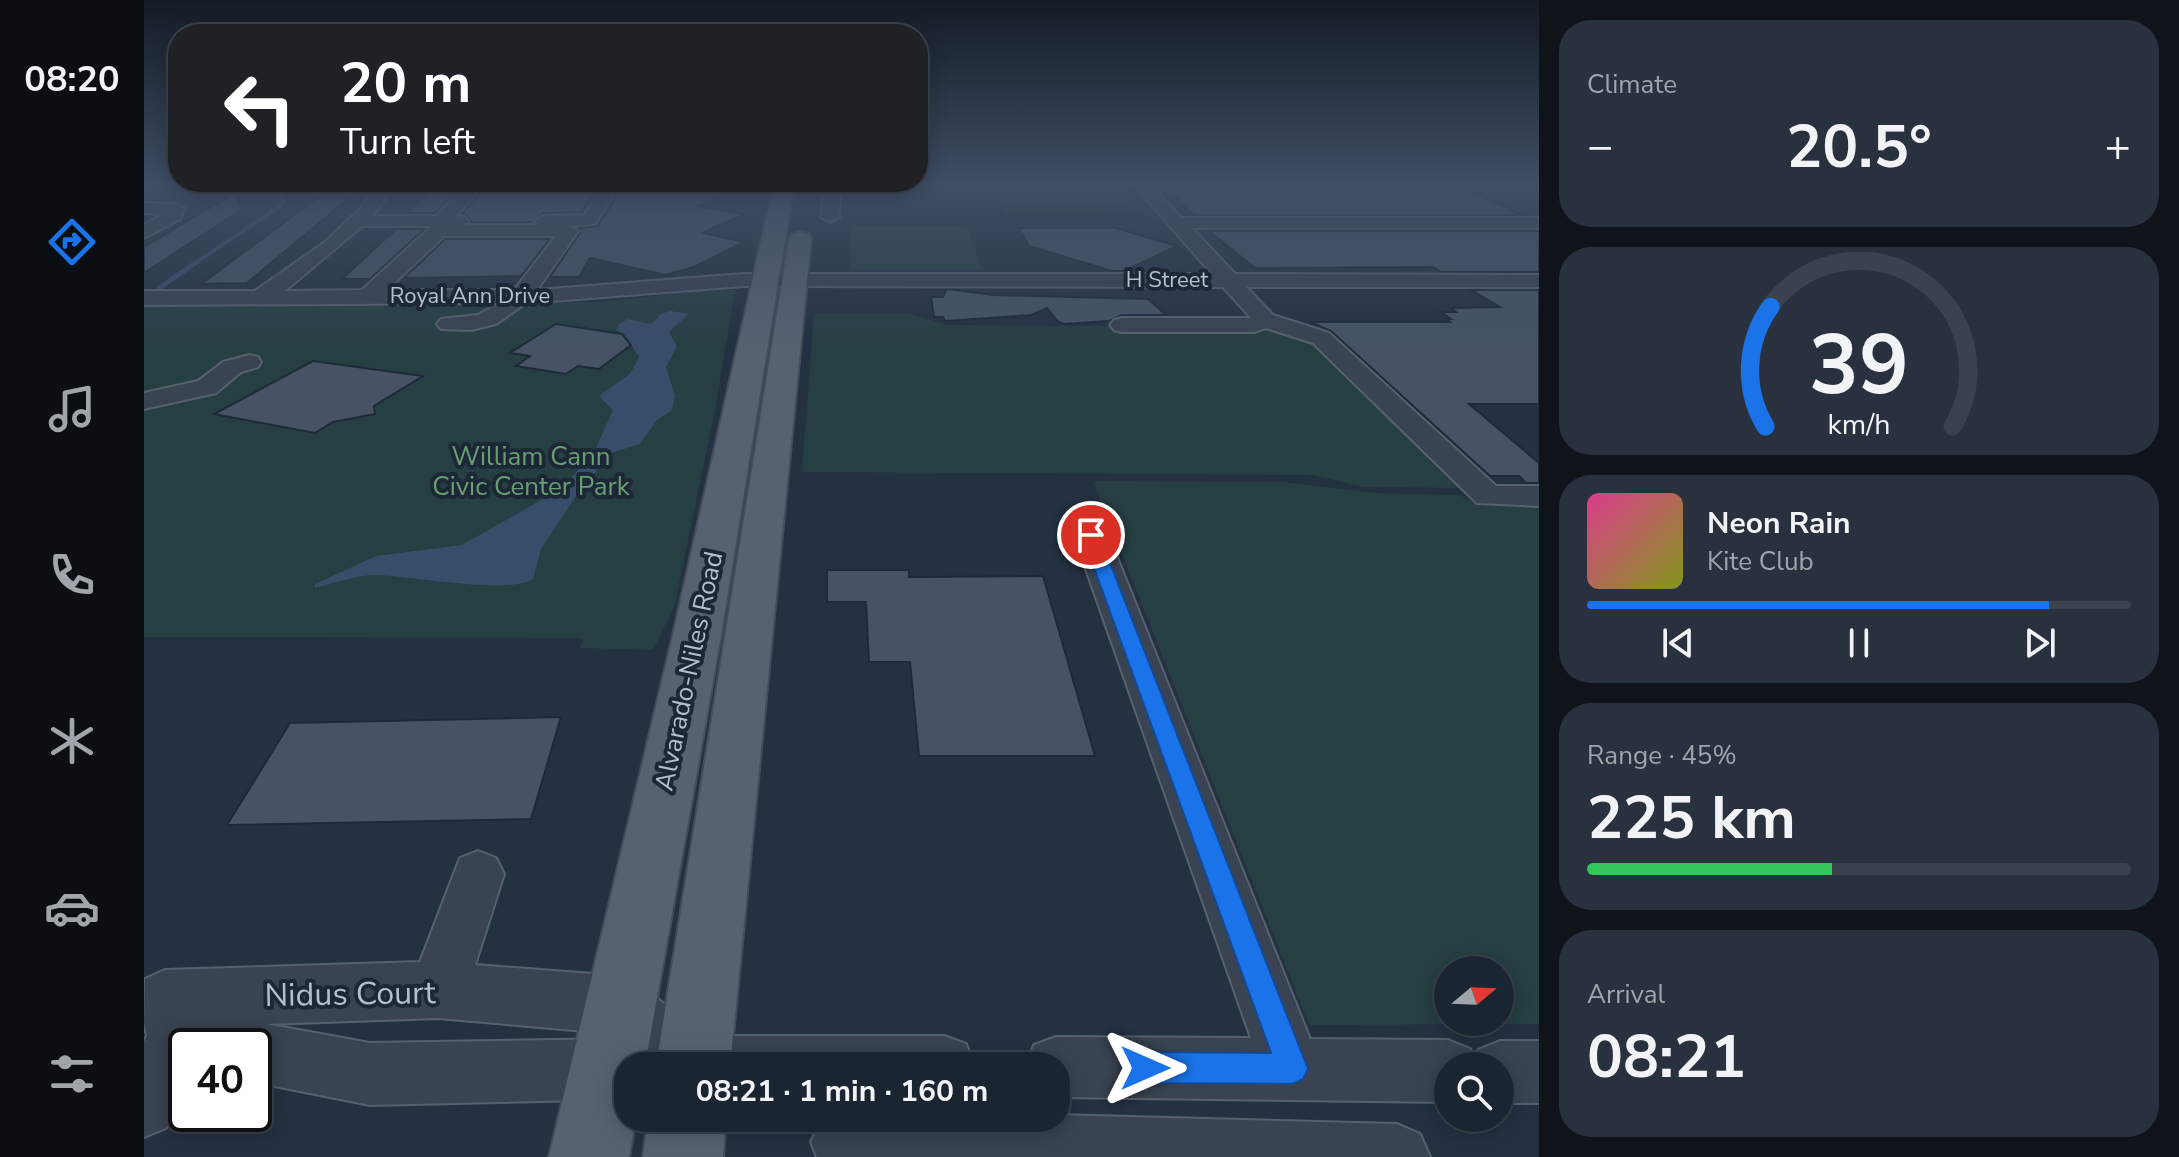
<!DOCTYPE html>
<meta charset="utf-8">
<style>
:root{--surface:#1b2531;--page:#28313d;--text:#f1f3f6;--muted:#a0a5ab;--line:#39424d;--accent:#1a73e8}
body{margin:0;font-family:"Nunito Sans",sans-serif;background:var(--page);color:var(--text);height:100vh;display:flex;flex-direction:column;font-size:30px;white-space:nowrap}
*{box-sizing:border-box;margin:0}
p{font-size:26px;color:var(--muted)}
.icon{flex:none;width:44px;height:44px;fill:none;stroke:currentColor;stroke-width:2;stroke-linecap:round;stroke-linejoin:round}
.map{position:relative;flex:1;overflow:hidden}
.panel{display:flex;flex-direction:column;gap:20px;padding:20px;background:#0f141b;width:640px}
.panel>*{flex:none}
.guide{position:absolute;left:24px;top:24px;width:760px;height:168px;border-radius:32px;box-shadow:0 4px 20px #0003,0 0 0 2px var(--line);background:#202124;color:#fff;overflow:hidden}
.needle{width:52px;rotate:71deg}
.controls{position:absolute;left:1290px;top:956px;display:grid;gap:16px}
.controls a{display:grid;place-items:center;width:80px;height:80px;border-radius:50%;background:var(--surface);box-shadow:0 4px 20px #0003,0 0 0 2px var(--line);font-size:40px}
.speed{position:absolute;left:24px;top:1028px;display:flex;gap:16px;font-size:40px;font-weight:700;text-align:center}
.speed>*{display:grid;place-content:center;width:104px;height:104px;border-radius:50%;background:var(--surface);box-shadow:0 4px 20px #0003,0 0 0 2px var(--line);line-height:1}
.speed .limit{border:4px solid #111;border-radius:12px;background:#fff;color:#111}
.pin{position:absolute;display:grid;place-items:center;width:68px;height:68px;color:#fff;margin:-34px;border:4px solid #fff;border-radius:50%;box-shadow:0 2px 8px #0007}
.me{position:absolute;width:88px;margin:-44px;rotate:90deg;stroke-linejoin:round;filter:drop-shadow(0 0 6px #0008)}
.turn{display:flex;align-items:center;gap:28px;height:168px;padding:0 40px;font-size:36px}
.turn .icon{width:104px;height:104px;stroke-width:2.5}
.turn b{display:block;font-size:56px;line-height:68px}
.big{font-size:60px;font-weight:700;line-height:1.1}
.panel .widget{flex:1;display:flex;flex-direction:column;justify-content:center;gap:12px;min-width:0;padding:0 28px;border-radius:32px;background:var(--page)}
.panel .dial{align-items:center;gap:0}
.dial svg{height:208px;overflow:visible;fill:none;stroke:var(--line);stroke-width:7;stroke-linecap:round;text-anchor:middle}
.dial text{fill:var(--text);stroke:none}
.song{display:flex;align-items:center;gap:24px}
.cover{width:96px;height:96px;border-radius:12px;background:linear-gradient(135deg,hsl(330 70% 55%),hsl(70 70% 35%))}
.played{height:8px;border-radius:4px;background:linear-gradient(90deg,var(--accent) 85%,var(--line) 85%)}
.keys{display:flex;justify-content:space-around;direction:ltr}
.heat{display:flex;justify-content:space-between;align-items:center;font-size:44px;direction:ltr}
.charge{height:12px;border-radius:6px;background:linear-gradient(90deg,#34c759 45%,var(--line) 0)}
.trip{position:absolute;left:470px;top:1052px;width:456px;height:80px;border-radius:32px;background:var(--surface);box-shadow:0 4px 20px #0003,0 0 0 2px var(--line);font-weight:700;line-height:80px;text-align:center}
main{display:flex;flex:1;min-height:0}
.menu{display:flex;flex-direction:column;width:144px;justify-content:space-around;align-items:center;background:#0b0f14;color:var(--muted)}
.menu .icon{width:56px;height:56px}
.menu .current{color:var(--accent)}
.menu b{font-size:36px;color:var(--text)}
.map>svg:first-child{display:block}
.green{fill:#263f42;fill-rule:evenodd}
.water{fill:#384d69}
.lines{fill:none;stroke-linecap:round;stroke-linejoin:round}
.stream-far1{stroke:#384d69;stroke-width:4}
.stream{stroke:#384d69;stroke-width:5}
.building{fill:#455365;stroke:#1f2a38;stroke-width:2}
.minor-casing{stroke:#56616e;stroke-width:4}
.major-casing{stroke:#424c5a;stroke-width:4}
.minor{fill:#394351;fill-rule:evenodd}
.major{fill:#576271;fill-rule:evenodd}
.route{fill:#1a73e8;stroke:#114b97;stroke-width:2}
.labels{text-anchor:middle;dominant-baseline:central;stroke-width:8;stroke-linejoin:round;paint-order:stroke}
.far-street-label{font-size:22px;fill:#b5becb;stroke:#1d2836}
.park-label{font-size:26px;fill:#6b9d75;stroke:#1d2836}
.street-label{font-size:26px;fill:#b5becb;stroke:#1d2836}
.near-street-label{font-size:32px;fill:#b5becb;stroke:#1d2836}
</style>
<main>
<nav class="menu">
<b>08:20</b>
<svg class="icon current" aria-label="directions" viewBox="0 0 24 24"><path d="M12 3l9 9-9 9-9-9zM9 14v-3h6M13 9l2 2-2 2"/></svg>
<svg class="icon" aria-label="music" viewBox="0 0 24 24"><path d="M9 18V5l10-2v13"/><circle cx="6" cy="18" r="3"/><circle cx="16" cy="16" r="3"/></svg>
<svg class="icon" aria-label="phone" viewBox="0 0 24 24"><path d="M5 4h4l2 5-3 2q2 4 5 5l2-3 5 2v4C11 20 4 13 5 4z"/></svg>
<svg class="icon" aria-label="climate" viewBox="0 0 24 24"><path d="M12 3v18M4 7l16 10M4 17L20 7"/></svg>
<svg class="icon" aria-label="car" viewBox="0 0 24 24"><path d="M5 17H2v-5l4-1 3-4h7l3 4 3 1v5h-3M9 17h6M6 11h13"/><circle cx="7" cy="17" r="2"/><circle cx="17" cy="17" r="2"/></svg>
<svg class="icon" aria-label="filters" viewBox="0 0 24 24"><path d="M4 7h16M4 17h16"/><circle cx="9" cy="7" r="2"/><circle cx="15" cy="17" r="2"/></svg>
</nav>
<div class="map">
<svg width="1395" height="1157" viewBox="0 0 1395 1157">
<rect width="100%" height="100%" fill="#243141"/>
<g class="green">
<polygon points="847,184 975,184 1003,214 863,215"/>
<polygon points="705,226 822,226 838,269 707,269"/>
<polygon points="558,290 591,290 571,410 530,608 509,650 436,648 439,638 0,637 0,306 461,302"/>
<polygon points="670,314 767,314 803,325 1120,327 1171,341 1317,488 1219,487 1170,475 658,472"/>
<path d="M949 481 1139 482 1233 493 1315 495 1337 505 1395 507V1024L1165 1025ZM1304 970H1356V1022H1304Z"/>
</g>
<path class="water" d="M526 311 545 314 525 332 533 346 522 367 531 396 528 410 513 420 496 444 467 453 430 499 397 549 389 579C363 595 267 576 233 575 212 575 191 583 171 588V584L232 556 318 545 420 487 452 448 469 410 456 397 457 394 486 374 495 357 480 334 472 330 475 324 484 319 507 324 517 314Z"/>
<g class="lines">
<polyline class="stream-far1" points="44,268 136,206 140,199 134,191 103,184"/>
<polyline class="stream" points="15,288 47,266"/>
</g>
<g class="building">
<polygon points="484,184 556,184 555,187 585,192 554,206 600,214 559,233 600,242 550,267 521,275 446,258 435,277 406,277 436,233 435,228 454,226 479,185"/>
<polygon points="294,185 318,185 291,213 262,213"/>
<polygon points="343,185 456,185 438,212 399,213 388,222 327,222 323,215 318,214"/>
<polygon points="1021,187 1318,187 1377,215 1050,215"/>
<polygon points="89,194 99,209 0,273 0,247"/>
<polygon points="205,198 103,283 57,284 172,199"/>
<polygon points="875,228 971,228 1033,246 980,271 968,271 885,246"/>
<polygon points="252,229 280,229 226,279 198,279"/>
<polygon points="1065,231 1395,231 1395,272 1297,272 1289,267 1111,268"/>
<polygon points="301,239 406,239 377,276 260,278"/>
<polygon points="803,289 849,295 1004,299 1022,315 978,315 965,321 920,324 913,321 903,308 887,315 801,321 799,317 790,317 787,297 799,297"/>
<polygon points="1327,290 1395,290 1395,404 1325,404 1395,463 1395,483 1382,483 1375,476 1346,476 1187,331 1166,322 1306,322 1302,319 1307,319 1297,312 1312,312 1307,308 1356,307"/>
<polygon points="412,324 478,334 487,345 455,369 434,366 422,374 372,366 386,356 366,353"/>
<polygon points="169,361 279,376 230,406 231,414 189,422 171,433 70,414"/>
<polygon points="683,570 765,570 765,577 899,576 951,756 775,756 766,662 725,662 722,602 683,602"/>
<polygon points="417,717 387,819 83,825 146,723"/>
</g>
<g class="lines">
<defs>
<g id="minor">
<path d="M235 184H251L229 216H292L324 184H341L312 216 321 217 324 221 321 225H395L390 221 399 216 440 215 460 184H476L451 224 426 226 434 231 393 290 599 274H1068L989 184H1006L1037 218H1395V228H1048L1091 274 1395 275V287H1102L1129 315 1185 333 1352 486H1395V506L1333 503 1169 343 1122 328 1110 332H978L970 330 966 325 970 320 978 318H1107L1079 287 599 286 382 303 352 324 327 330 297 329 293 324 297 319 334 315 356 303 0 305V291H111L181 242 215 210ZM218 226H288L218 290 141 291ZM300 236H412L370 290H243Z"/>
<polygon points="681,184 697,184 695,217 686,222 677,217"/>
<polygon points="0,203 32,204 41,209 36,219 0,238 0,225 19,214 0,213"/>
<polygon points="105,355 114,357 117,362 114,367 97,372 72,393 0,409 0,393 54,381 79,362"/>
<polygon points="947,525 959,528 964,535 1166,1039 1304,1040 1326,1049 1330,1061 1334,1050 1356,1041 1395,1041 1395,1103 1356,1103 1356,1066 1304,1066 1304,1102 912,1097 912,1066 882,1066 890,1045 912,1037 1107,1038 930,535 935,528"/>
<path d="M334 851 352 858 360 874 331 965 476 976 496 985 561 1036H800L822 1044 830 1066H484V1099L226 1105 110 1082V1046H42V1086L22 1128 0 1137V1042L3 1035 0 1024 1 979 21 970 276 962 316 858ZM294 1018 464 1033 471 1039 226 1043 122 1024Z"/>
<polygon points="912,1115 1253,1124 1276,1134 1286,1157 673,1157 667,1142 679,1118 912,1118"/>
</g>
<g id="major">
<polygon points="630,184 650,184 577,635 501,1066 484,1066 484,1118 492,1118 485,1157 405,1157 529,635"/>
<polygon points="656,232 664,234 667,239 586,1066 512,1066 645,239 648,234"/>
<polygon points="504,1118 582,1118 579,1157 499,1157"/>
</g>
</defs>
<use href="#minor" class="minor-casing"/>
<use href="#major" class="major-casing"/>
<use href="#minor" class="minor"/>
<use href="#major" class="major"/>
</g>
<linearGradient id="sky" x2="0" y2="1"><stop stop-color="#141b24"/><stop offset="0.53" stop-color="#3f4e65"/><stop offset="1" stop-color="#3f4e65" stop-opacity="0"/></linearGradient>
<rect width="1395" height="346" fill="url(#sky)"/>
<polygon class="route" points="947,530 955,535 1164,1069 1159,1079 1148,1084 1001,1083 990,1078 985,1068 990,1057 1001,1052 1127,1053 938,535"/>
<g class="labels">
<g class="far-street-label">
<text x="1023" y="280">H Street</text>
<text x="326" y="296">Royal Ann Drive</text>
</g>
<g class="park-label">
<text x="387" y="456">William Cann<tspan x="387" dy="30">Civic Center Park</tspan></text>
</g>
<g class="street-label">
<text transform="translate(545 671) rotate(-78)">Alvarado-Niles Road</text>
</g>
<g class="near-street-label">
<text transform="translate(206 994) rotate(-1)">Nidus Court</text>
</g>
</g>
</svg>
<div class="controls">
<a><svg class="needle" viewBox="-14 -14 28 28"><path d="M0-13l5 13h-10z" fill="#e53935"/><path d="M0 13l5-13h-10z" fill="#a0a5ab"/></svg></a>
<a><svg class="icon" aria-label="search" viewBox="0 0 24 24"><circle cx="10" cy="10" r="6"/><path d="M15 15l6 6"/></svg></a>
</div>
<div class="speed"><div class="limit">40</div></div>
<div class="pin" style="left:947px;top:535px;background:#d93025"><svg class="icon" aria-label="arrive" viewBox="0 0 24 24"><path d="M6 21V4h12l-3 4 3 4H6"/></svg></div>
<svg class="me" style="left:1001px;top:1068px" viewBox="-20 -20 40 40"><path d="M0-17L14 15 0 8-14 15z" fill="#1a73e8" stroke="#fff" stroke-width="4"/></svg>
<div class="trip">08:21 · 1 min · 160 m</div>
<div class="guide">
<div class="turn"><svg class="icon" aria-label="left" viewBox="0 0 24 24"><path d="M17 20v-9H6M10 6l-5 5 5 5"/></svg><div><b>20 m</b>Turn left</div></div>
</div>
</div>
<section class="panel">
<div class="widget"><p>Climate</p>
<div class="heat"><a>−</a><b class="big">20.5°</b><a>+</a></div>
</div>
<div class="widget dial"><svg viewBox="0 0 100 80">
<path d="M14 69A42 42 0 1 1 86 69"/>
<path d="M14 69A42 42 0 0 1 16 23" stroke="#1a73e8"/>
<text x="50" y="56" font-size="32" font-weight="700">39</text>
<text x="50" y="72" font-size="11">km/h</text>
</svg></div>
<div class="widget">
<div class="song"><i class="cover"></i><div><b>Neon Rain</b><p>Kite Club</p></div></div>
<div class="played"></div>
<div class="keys"><svg class="icon" aria-label="previous" viewBox="0 0 24 24"><path d="M18 5L8 12l10 7zM5 5v14"/></svg><svg class="icon" aria-label="pause" viewBox="0 0 24 24"><path d="M8 5v14M16 5v14"/></svg><svg class="icon" aria-label="next" viewBox="0 0 24 24"><path d="M6 5l10 7-10 7zM19 5v14"/></svg></div>
</div>
<div class="widget"><p>Range · 45%</p><b class="big">225 km</b><div class="charge"></div></div>
<div class="widget"><p>Arrival</p><b class="big">08:21</b></div>
</section>
</main>
